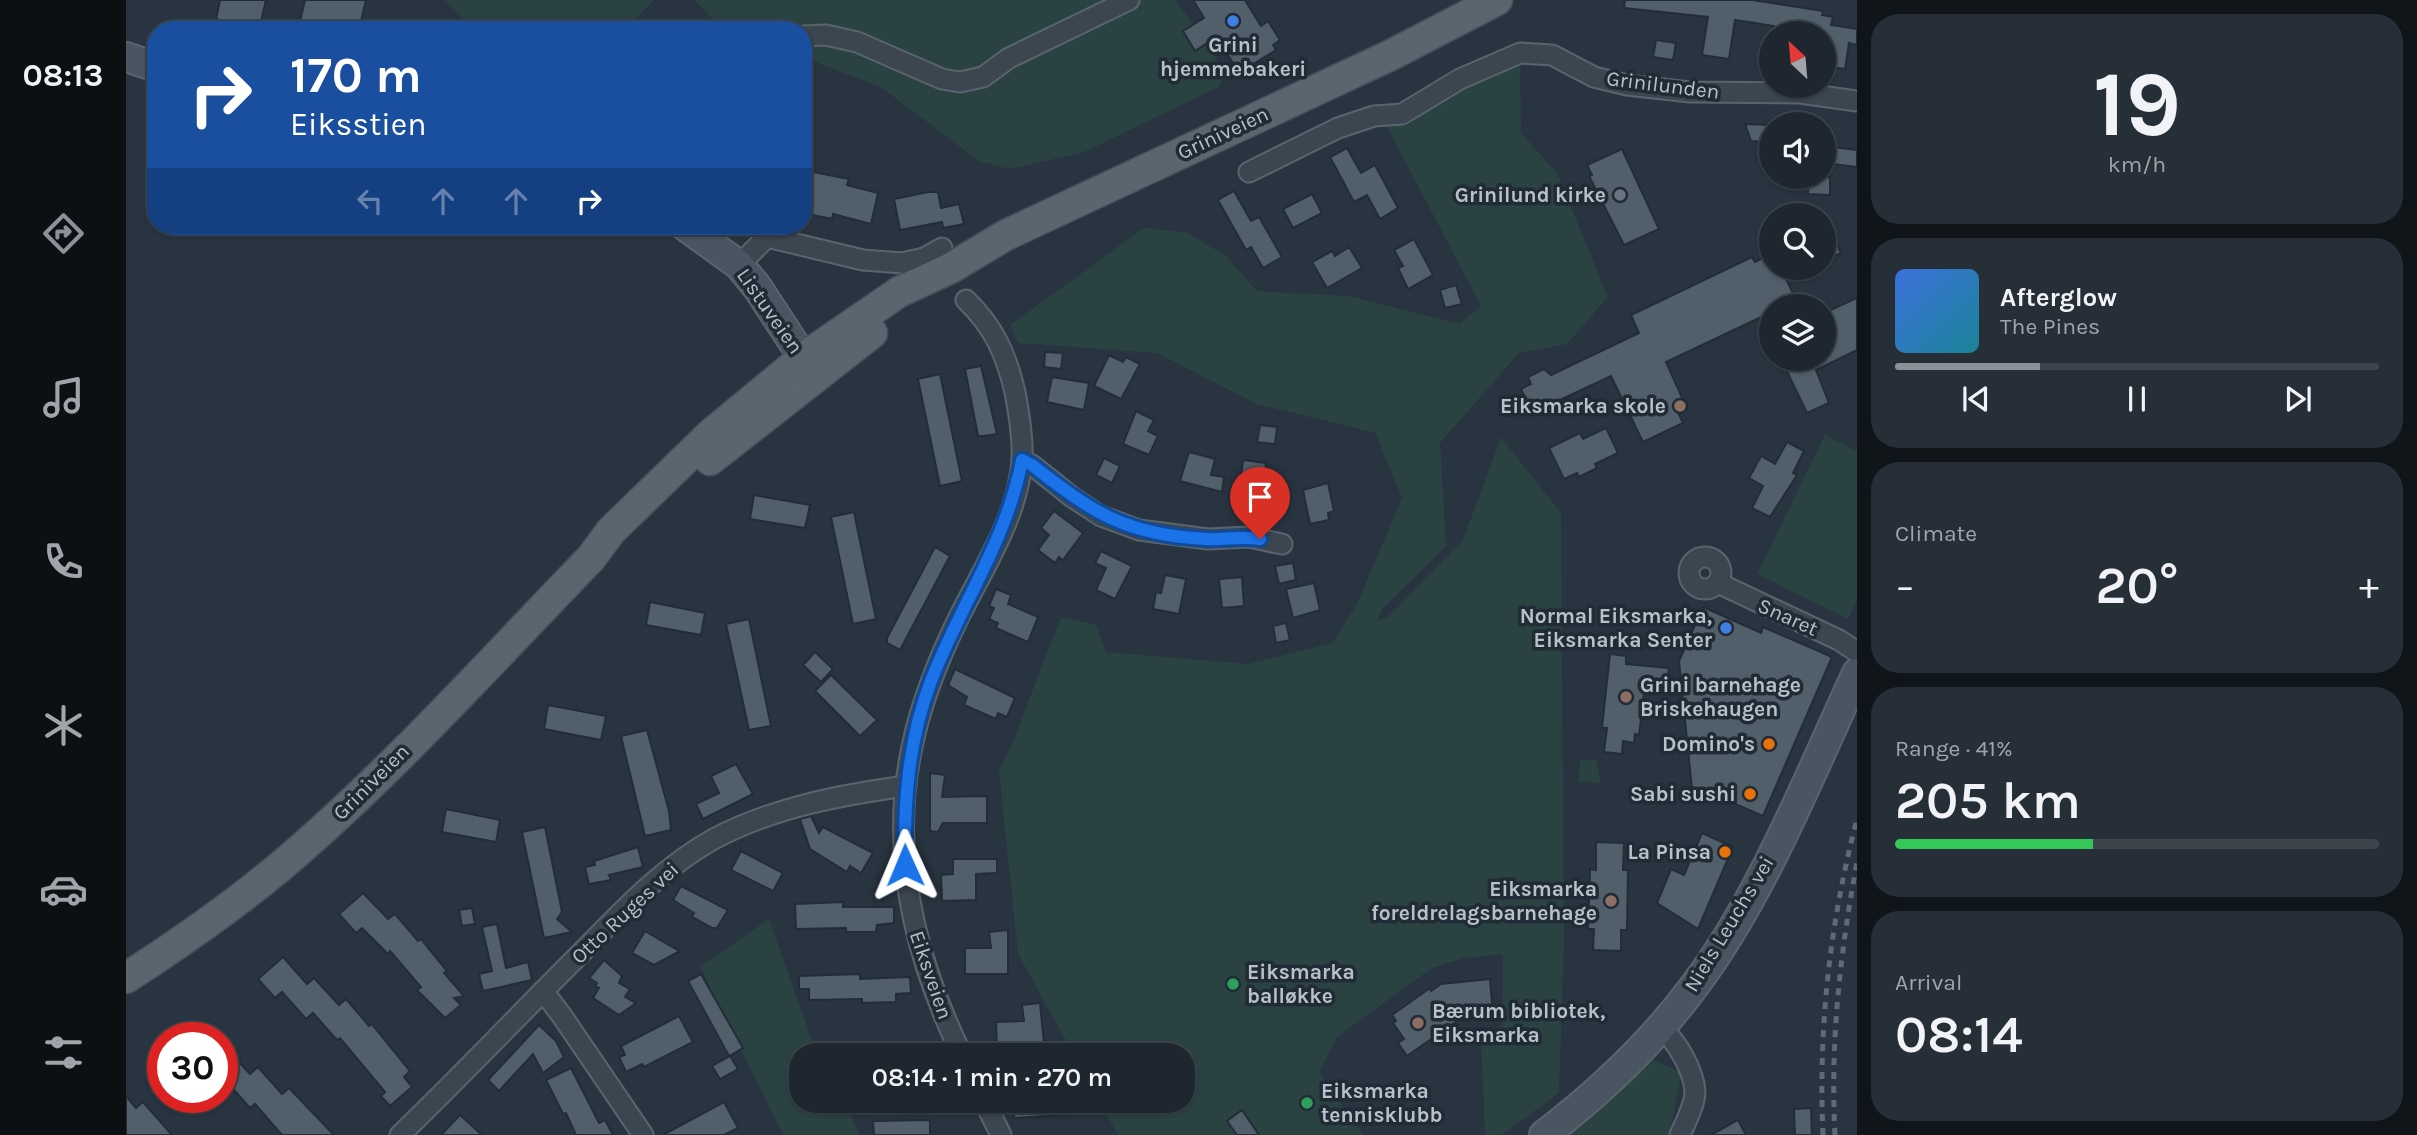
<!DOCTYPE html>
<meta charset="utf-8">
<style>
:root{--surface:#1e2730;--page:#262f38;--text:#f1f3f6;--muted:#a1a5ab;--line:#3c444c;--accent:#8c9099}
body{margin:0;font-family:Karla,sans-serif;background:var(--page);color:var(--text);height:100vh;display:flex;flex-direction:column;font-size:26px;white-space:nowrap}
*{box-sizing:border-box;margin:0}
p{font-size:23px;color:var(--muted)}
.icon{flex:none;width:38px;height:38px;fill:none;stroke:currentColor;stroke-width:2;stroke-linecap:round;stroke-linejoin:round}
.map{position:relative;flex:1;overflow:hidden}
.panel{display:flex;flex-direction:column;gap:14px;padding:14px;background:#10151a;width:560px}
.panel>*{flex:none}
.top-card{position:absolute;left:21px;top:21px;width:665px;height:214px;border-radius:28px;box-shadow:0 2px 5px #0004,0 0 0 2px var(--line);background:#1a4fa0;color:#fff;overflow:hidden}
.needle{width:46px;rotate:334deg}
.fabs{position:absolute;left:1633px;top:21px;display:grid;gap:14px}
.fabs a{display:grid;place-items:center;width:77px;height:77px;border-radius:50%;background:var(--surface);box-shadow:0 2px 5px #0004,0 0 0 2px var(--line);font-size:35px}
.speed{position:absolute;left:21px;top:1022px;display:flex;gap:14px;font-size:35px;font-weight:700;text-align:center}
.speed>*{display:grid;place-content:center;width:91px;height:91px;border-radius:50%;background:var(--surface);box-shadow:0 2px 5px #0004,0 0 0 2px var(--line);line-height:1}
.speed .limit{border:10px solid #d22;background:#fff;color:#111}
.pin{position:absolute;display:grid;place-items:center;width:60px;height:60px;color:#fff;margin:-72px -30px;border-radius:50% 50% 50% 0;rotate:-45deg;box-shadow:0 0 7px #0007}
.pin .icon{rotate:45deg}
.me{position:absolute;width:77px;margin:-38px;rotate:359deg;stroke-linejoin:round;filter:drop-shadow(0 0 5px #0008)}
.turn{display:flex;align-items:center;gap:24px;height:147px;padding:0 28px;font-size:32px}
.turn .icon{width:91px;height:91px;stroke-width:2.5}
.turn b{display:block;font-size:49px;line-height:60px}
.lanes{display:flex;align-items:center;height:66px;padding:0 28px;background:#0003;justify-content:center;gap:35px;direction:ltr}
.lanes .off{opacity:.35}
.big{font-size:52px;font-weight:600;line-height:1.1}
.panel .tile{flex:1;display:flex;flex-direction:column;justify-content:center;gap:10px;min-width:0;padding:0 24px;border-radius:28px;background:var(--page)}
.panel .dial{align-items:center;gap:0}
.dial b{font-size:91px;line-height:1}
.song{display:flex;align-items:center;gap:21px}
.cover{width:84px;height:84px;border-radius:10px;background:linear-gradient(135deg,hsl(220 70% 55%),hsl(190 70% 35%))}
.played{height:7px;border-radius:4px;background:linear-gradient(90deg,var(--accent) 30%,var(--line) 30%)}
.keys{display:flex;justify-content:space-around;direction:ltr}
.heat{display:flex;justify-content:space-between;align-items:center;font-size:38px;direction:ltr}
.charge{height:10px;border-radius:5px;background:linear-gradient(90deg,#34c759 41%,var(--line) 0)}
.trip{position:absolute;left:663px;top:1043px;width:406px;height:70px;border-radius:28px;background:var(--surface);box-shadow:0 2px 5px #0004,0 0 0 2px var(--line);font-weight:600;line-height:70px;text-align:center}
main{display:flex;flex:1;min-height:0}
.tabs{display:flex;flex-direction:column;width:126px;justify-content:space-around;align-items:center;background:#0c1013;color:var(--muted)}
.tabs .icon{width:49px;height:49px}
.tabs .on{color:var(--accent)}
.tabs b{font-size:32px;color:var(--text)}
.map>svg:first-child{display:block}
.green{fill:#2b4242}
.building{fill:#515f6a;stroke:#222d37;stroke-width:2}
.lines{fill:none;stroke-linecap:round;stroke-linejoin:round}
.street-casing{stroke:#59646d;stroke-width:23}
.secondary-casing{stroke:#59646d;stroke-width:32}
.primary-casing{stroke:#454f59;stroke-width:33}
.street{stroke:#3c4650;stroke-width:19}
.secondary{stroke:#4a5562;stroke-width:28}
.primary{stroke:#5a656f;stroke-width:30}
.rail{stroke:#5e6a76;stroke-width:5;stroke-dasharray:7 7;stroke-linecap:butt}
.route-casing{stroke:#114b97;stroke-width:18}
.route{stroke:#1a73e8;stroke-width:12}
.shop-dot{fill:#3f7fe0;stroke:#202b35;stroke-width:2.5}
.worship-dot{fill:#6b7280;stroke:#202b35;stroke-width:2.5}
.education-dot{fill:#8d6e63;stroke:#202b35;stroke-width:2.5}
.food-dot{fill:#e8710a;stroke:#202b35;stroke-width:2.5}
.leisure-dot{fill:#2e9e5b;stroke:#202b35;stroke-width:2.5}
.labels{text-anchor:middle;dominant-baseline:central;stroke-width:7;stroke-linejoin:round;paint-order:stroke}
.poi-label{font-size:21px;font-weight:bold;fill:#b8c1ca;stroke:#202b35;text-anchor:end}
.street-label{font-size:21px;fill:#b8c1ca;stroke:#202b35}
</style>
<main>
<nav class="tabs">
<b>08:13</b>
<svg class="icon on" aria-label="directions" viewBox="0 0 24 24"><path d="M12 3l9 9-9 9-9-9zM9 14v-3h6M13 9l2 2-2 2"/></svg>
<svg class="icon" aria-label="music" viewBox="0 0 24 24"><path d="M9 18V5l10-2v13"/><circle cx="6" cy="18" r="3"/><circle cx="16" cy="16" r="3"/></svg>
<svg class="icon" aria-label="phone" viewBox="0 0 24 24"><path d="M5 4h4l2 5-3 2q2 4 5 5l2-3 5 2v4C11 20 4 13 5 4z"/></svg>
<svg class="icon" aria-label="climate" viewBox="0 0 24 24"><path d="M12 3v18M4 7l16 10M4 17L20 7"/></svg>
<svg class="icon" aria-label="car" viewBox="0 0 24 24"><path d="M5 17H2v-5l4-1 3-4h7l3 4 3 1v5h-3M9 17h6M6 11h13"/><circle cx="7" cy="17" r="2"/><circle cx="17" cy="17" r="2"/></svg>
<svg class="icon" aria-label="filters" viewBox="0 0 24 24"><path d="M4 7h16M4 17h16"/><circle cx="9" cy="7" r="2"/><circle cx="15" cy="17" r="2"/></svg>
</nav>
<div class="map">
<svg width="1731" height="1135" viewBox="0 0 1731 1135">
<rect width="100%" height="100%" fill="#283440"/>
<g class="green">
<polygon points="319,0 528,0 499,30 349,30"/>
<polygon points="568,0 1050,0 1099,71 1093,87 956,153 883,169 853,161 756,88 677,57 677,30 597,30"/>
<polygon points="1394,53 1395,133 1431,173 1482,297 1441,344 1393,353 1314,443 1320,546 1256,609 1251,621 1263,616 1337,540 1375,437 1435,513 1438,940 1433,1093 1376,1135 1359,1135 1355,1043 1376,1024 1377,954 1338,958 1306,968 1211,1037 1193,1072 1237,1135 992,1135 973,1101 1057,1101 1057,1055 948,1055 892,954 873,770 885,746 935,617 970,625 980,652 1123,664 1207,643 1232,602 1276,498 1249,433 1131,404 1031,353 892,343 884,325 1018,228 1060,232 1100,256 1131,291 1224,296 1334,324 1355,306 1255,115"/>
<polygon points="1699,435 1731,451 1731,599 1722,619 1631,574"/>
<polygon points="1470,759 1475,783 1453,781 1454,760"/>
<polygon points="643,919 684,1035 695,1055 676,1055 676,1101 717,1101 734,1135 657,1135 574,967"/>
<polygon points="1527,1060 1556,1073 1543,1135 1440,1135"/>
</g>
<g class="building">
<polygon points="94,0 140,0 133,30 119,30 120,26 90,19"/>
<polygon points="179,0 240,0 233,30 172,30"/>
<polygon points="1067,0 1119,0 1135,26 1142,21 1154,40 1147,45 1150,50 1113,73 1091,37 1069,51 1057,31 1078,18"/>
<polygon points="1499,0 1626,0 1697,11 1696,15 1707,17 1705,25 1731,29 1731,45 1723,43 1719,69 1698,66 1698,33 1646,33 1648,26 1609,20 1603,59 1576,55 1582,17 1498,8"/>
<polygon points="1530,40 1550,43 1547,60 1527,57"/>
<polygon points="1619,124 1645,125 1645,142 1625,141"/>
<polygon points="1698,146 1731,150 1731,167 1698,163"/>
<polygon points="1221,148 1235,173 1249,165 1272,208 1254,219 1241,195 1228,202 1204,157"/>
<polygon points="1496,149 1533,229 1498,245 1463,176 1466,175 1461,165"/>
<polygon points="677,170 723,179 721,185 752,193 745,224 707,214 706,219 677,213"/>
<polygon points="1683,177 1704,177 1704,195 1682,194"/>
<polygon points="1108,191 1125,221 1133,217 1156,257 1137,268 1125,247 1120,250 1092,200"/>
<polygon points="802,192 812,192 815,208 833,204 838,224 817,228 816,222 774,230 768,199"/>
<polygon points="1186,194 1196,213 1167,228 1157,209"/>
<polygon points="1698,216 1715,253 1698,261"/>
<polygon points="1288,239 1307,275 1282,289 1272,268 1277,266 1268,250"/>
<polygon points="1223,247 1236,268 1201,288 1186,262 1206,251 1209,256"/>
<polygon points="1645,254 1645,268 1684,268 1660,279 1673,306 1645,306 1645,338 1635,317 1540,362 1558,402 1549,406 1557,423 1517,442 1485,376 1406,413 1395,389 1405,384 1402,377 1418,369 1425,375 1513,333 1505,315 1626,257 1629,262"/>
<polygon points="1330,285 1336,304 1319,308 1314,290"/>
<polygon points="1731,298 1731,350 1690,370 1703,403 1681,413 1655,359 1698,359 1698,313"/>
<polygon points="919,352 937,353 935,369 918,367"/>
<polygon points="983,355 997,362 1000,357 1014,364 995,399 968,386"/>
<polygon points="855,366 871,434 858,436 852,436 839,369"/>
<polygon points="814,374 836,481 814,486 792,379"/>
<polygon points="926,377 963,383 958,410 921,402"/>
<polygon points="1010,411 1028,420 1022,431 1032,436 1023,455 997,444"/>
<polygon points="1134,425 1151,427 1149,444 1131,442"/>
<polygon points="1480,428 1492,453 1469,464 1471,468 1453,477 1451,473 1438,479 1423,448 1454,433 1457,439"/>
<polygon points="1661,442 1678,451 1667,473 1671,475 1644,517 1626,508 1637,486 1623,478 1635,456 1649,464"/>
<polygon points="1063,452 1089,459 1085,475 1098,477 1096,492 1054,481"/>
<polygon points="978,458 994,466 986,483 970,475"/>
<polygon points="1117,460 1140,463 1136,492 1113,490"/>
<polygon points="1202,483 1208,511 1202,513 1203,520 1184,524 1177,490"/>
<polygon points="628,495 684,505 679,528 624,519"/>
<polygon points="928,511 957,533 937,560 933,557 929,563 912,550 923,535 915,528"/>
<polygon points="728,512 750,619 727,624 705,517"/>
<polygon points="809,547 824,556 774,650 761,643 761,638"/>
<polygon points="975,551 1006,566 989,599 970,590 980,568 969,563"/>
<polygon points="1167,563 1170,580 1153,584 1149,566"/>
<polygon points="1039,575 1060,579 1053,614 1027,609 1030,592 1035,593"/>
<polygon points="1116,577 1118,606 1096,608 1093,579"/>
<polygon points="1188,583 1194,610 1167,618 1160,589"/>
<polygon points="870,589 885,595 882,604 912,617 902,642 870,628 872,623 863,619 868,608 863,606"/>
<polygon points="524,602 579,613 575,635 520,625"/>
<polygon points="1577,607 1635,633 1637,627 1706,657 1637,816 1591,796 1587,803 1567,799 1553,661"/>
<polygon points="623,619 645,726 623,730 600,624"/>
<polygon points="1160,623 1164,640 1150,643 1147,626"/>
<polygon points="689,652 707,669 695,682 677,665"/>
<polygon points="1484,654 1500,656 1500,664 1543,668 1541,687 1519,685 1513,735 1509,734 1508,743 1497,741 1496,754 1478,752 1481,728 1476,728"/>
<polygon points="829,669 889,698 881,717 872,713 870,719 838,705 841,697 822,685"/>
<polygon points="705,675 751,720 734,736 689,691"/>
<polygon points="422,705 480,716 475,740 418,729"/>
<polygon points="521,730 543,811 545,830 519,836 495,736"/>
<polygon points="610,764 627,794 577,819 570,804 593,793 585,776"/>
<polygon points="804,773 819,775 816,797 861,796 861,823 817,823 812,832 804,831"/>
<polygon points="320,809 374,820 370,842 316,832"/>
<polygon points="685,816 693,833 697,827 747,853 735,873 724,866 721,872 684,849 674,819"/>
<polygon points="419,827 436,912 431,919 446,932 418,938 396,832"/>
<polygon points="1576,833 1607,847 1572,929 1531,903 1545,869 1558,875"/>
<polygon points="1470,842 1498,843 1497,870 1502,870 1501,930 1495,930 1495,951 1467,950 1468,929 1462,929 1464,869 1470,870"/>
<polygon points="512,847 517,867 483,875 485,880 463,884 459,867 469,865 468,861"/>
<polygon points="615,851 657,873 647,891 605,870"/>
<polygon points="827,859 871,859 871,873 850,874 850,900 816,901 815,875 827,874"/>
<polygon points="555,886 602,910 591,928 586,928 566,917 568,913 547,900"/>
<polygon points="237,893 262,919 269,914 292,941 295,939 321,971 318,973 338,996 328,998 335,1005 319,1018 291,990 295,987 264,951 262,954 236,928 230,933 213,914"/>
<polygon points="717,902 717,907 768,907 768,923 751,925 750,932 720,932 720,928 670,929 669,904"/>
<polygon points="346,908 349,924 336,926 333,910"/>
<polygon points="371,924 380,968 402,962 406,980 357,991 353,974 366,971 356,927"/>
<polygon points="882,930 882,974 839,974 839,948 865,948 863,932"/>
<polygon points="519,931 541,944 554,951 528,965 506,953"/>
<polygon points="157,957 181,984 188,978 213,1005 220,999 243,1026 246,1024 284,1071 278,1077 286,1087 264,1106 255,1096 259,1092 214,1038 211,1040 187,1013 180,1019 156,992 149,998 132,979"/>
<polygon points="478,960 496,976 493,983 504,989 499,997 510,1003 493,1015 467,998 473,988 469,986 471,983 463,978"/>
<polygon points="575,974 617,1048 603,1056 562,981"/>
<polygon points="734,974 734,979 784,977 785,993 770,994 770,1002 736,1003 736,999 683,1000 683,989 673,989 673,976"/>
<polygon points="1364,979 1367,1015 1331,1021 1281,1056 1272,1043 1278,1039 1267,1023 1270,1021 1266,1015 1304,988 1305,991 1315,984"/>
<polygon points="914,1003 918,1044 871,1048 870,1022 898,1021 896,1005"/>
<polygon points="553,1016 567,1042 518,1067 516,1064 500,1072 493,1057 499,1055 495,1046"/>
<polygon points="63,1023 77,1038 46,1038"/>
<polygon points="413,1025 430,1041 438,1057 417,1073 407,1054 373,1091 362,1080"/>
<polygon points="96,1044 124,1074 132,1067 156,1094 163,1088 208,1135 156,1135 129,1104 124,1108 109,1091 102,1094 96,1088"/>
<polygon points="604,1056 612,1069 594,1079 586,1066"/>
<polygon points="445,1068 473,1123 479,1120 487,1135 450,1135 440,1113 437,1114 420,1080"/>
<polygon points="0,1096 10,1108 17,1102 46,1135 0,1135"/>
<polygon points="882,1101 949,1101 950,1114 889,1118"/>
<polygon points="598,1102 612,1128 598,1135 537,1135"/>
<polygon points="1685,1108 1686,1135 1669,1135 1668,1109"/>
<polygon points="1116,1110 1133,1135 1111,1135 1101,1121"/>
<polygon points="334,1115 356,1135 315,1135"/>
<polygon points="804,1120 804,1135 748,1135 747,1121"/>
<polygon points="1612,1120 1620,1135 1585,1135"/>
</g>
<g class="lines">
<defs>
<g id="street">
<polyline points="677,36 700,35 731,42 816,79 834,82 857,77 883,58 1003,0"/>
<polyline points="1123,172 1212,128 1248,116 1276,114 1334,79 1394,53 1426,55 1468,77 1501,85 1564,92 1674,93 1731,101"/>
<polyline points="613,265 641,237 737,260 776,263 798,258 816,248"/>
<polyline points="896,460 906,465 946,497 975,516 1013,530 1082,539 1123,537 1156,544"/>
<circle cx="1579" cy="573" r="16"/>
<polyline points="1592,583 1713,640 1731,652"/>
<polyline points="417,991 436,1016 517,1135"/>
<path d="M1534 1027C1550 1040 1568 1070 1569 1092 1569 1105 1559 1123 1554 1135"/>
<path d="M836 1055C789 959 763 854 786 747 795 702 813 658 833 617 857 569 892 516 896 460 897 438 893 413 889 392 880 354 868 327 840 300"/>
<polyline points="858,1101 875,1135"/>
<path d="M274 1135C334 1077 391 1017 450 958 493 915 533 870 586 840 645 808 714 795 780 786"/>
</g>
<g id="secondary">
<polyline points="0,57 30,67"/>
<polyline points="559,226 613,265 631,287 690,377"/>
<path d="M1418 1135C1474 1092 1527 1042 1569 985 1636 896 1684 774 1731 673"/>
</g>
<g id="primary">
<polyline points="584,460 746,333"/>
<path d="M0 978C54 943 106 907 155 866 266 772 364 662 465 558L485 531 586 433 677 358 773 292 825 268 880 235 1265 55 1371 0"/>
</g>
</defs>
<use href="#street" class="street-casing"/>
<use href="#secondary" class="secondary-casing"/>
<use href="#primary" class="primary-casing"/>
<use href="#street" class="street"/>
<use href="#secondary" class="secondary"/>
<use href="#primary" class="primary"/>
<g class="rail">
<path d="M1697 1135C1692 1028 1704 922 1731 819"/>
<path d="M1709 1135C1704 1043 1714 953 1731 862"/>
</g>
</g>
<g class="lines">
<defs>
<path id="route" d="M779 865C778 801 782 741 805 681 834 606 881 540 896 460L906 465C967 513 1000 535 1080 539 1098 540 1116 536 1134 539"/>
</defs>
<use href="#route" class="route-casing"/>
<use href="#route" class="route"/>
</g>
<g class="shop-dot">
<circle cx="1107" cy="21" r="7"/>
<circle cx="1600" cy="628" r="7"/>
</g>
<circle class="worship-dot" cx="1494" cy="195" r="7"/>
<g class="education-dot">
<circle cx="1554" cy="406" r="7"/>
<circle cx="1500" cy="697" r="7"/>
<circle cx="1485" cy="901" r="7"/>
<circle cx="1292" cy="1023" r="7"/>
</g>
<g class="food-dot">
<circle cx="1643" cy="744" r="7"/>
<circle cx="1624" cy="794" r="7"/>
<circle cx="1599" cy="852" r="7"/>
</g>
<g class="leisure-dot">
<circle cx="1107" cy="984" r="7"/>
<circle cx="1181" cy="1103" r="7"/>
</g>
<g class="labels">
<g class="poi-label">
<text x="1107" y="45" text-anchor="middle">Grini<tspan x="1107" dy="24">hjemmebakeri</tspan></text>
<text x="1480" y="195">Grinilund kirke</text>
<text x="1540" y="406">Eiksmarka skole</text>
<text x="1586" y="616">Normal Eiksmarka,<tspan x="1586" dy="24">Eiksmarka Senter</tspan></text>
<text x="1514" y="685" text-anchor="start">Grini barnehage<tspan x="1514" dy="24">Briskehaugen</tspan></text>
<text x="1629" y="744">Domino's</text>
<text x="1610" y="794">Sabi sushi</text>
<text x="1585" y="852">La Pinsa</text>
<text x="1471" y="889">Eiksmarka<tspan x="1471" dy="24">foreldrelagsbarnehage</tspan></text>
<text x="1121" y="972" text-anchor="start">Eiksmarka<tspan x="1121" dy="24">balløkke</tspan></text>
<text x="1306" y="1011" text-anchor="start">Bærum bibliotek,<tspan x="1306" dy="24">Eiksmarka</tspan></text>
<text x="1195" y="1091" text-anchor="start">Eiksmarka<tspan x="1195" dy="24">tennisklubb</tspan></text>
</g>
<g class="street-label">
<text transform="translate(1537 85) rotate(7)">Grinilunden</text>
<text transform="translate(1097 133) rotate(-25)">Griniveien</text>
<text transform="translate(644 311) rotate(55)">Listuveien</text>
<text transform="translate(1662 617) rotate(24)">Snaret</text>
<text transform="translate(245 782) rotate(-45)">Griniveien</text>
<text transform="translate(499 913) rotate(-43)">Otto Ruges vei</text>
<text transform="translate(1603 924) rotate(-59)">Niels Leuchs vei</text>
<text transform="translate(805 975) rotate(71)">Eiksveien</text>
</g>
</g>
</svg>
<div class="fabs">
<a><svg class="needle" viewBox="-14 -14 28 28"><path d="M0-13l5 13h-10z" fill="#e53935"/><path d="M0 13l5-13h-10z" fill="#a1a5ab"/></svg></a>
<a><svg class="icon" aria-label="sound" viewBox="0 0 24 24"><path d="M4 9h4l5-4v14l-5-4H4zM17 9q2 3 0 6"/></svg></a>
<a><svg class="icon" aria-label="search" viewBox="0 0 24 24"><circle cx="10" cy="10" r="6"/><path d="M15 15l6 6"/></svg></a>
<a><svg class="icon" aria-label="layers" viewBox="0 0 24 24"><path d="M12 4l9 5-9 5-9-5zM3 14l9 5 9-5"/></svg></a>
</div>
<div class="speed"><div class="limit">30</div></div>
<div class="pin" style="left:1134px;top:539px;background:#d93025"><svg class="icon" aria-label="arrive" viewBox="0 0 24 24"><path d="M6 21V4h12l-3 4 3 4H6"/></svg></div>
<svg class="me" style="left:779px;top:865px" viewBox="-20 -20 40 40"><path d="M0-17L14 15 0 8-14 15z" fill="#1a73e8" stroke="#fff" stroke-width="4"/></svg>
<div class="trip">08:14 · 1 min · 270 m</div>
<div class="top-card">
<div class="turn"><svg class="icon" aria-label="right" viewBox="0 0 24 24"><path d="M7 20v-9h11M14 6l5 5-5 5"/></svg><div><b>170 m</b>Eiksstien</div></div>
<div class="lanes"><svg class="icon off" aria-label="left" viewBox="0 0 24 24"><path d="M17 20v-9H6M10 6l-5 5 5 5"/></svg><svg class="icon off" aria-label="ahead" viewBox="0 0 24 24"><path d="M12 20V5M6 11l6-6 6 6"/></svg><svg class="icon off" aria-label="ahead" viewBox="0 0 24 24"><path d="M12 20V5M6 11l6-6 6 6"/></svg><svg class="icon" aria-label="right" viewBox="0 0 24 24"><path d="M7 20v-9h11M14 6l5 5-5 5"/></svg></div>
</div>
</div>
<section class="panel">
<div class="tile dial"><b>19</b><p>km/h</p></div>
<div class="tile">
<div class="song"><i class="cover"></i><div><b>Afterglow</b><p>The Pines</p></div></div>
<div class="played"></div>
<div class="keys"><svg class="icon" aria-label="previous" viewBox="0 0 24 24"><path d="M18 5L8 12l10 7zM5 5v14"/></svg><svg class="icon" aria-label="pause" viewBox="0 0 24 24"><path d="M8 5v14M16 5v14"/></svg><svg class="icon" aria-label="next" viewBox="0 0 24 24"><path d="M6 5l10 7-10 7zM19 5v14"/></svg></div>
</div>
<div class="tile"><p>Climate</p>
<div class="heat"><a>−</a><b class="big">20°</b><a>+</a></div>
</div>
<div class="tile"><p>Range · 41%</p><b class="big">205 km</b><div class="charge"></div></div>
<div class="tile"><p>Arrival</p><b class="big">08:14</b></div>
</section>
</main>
